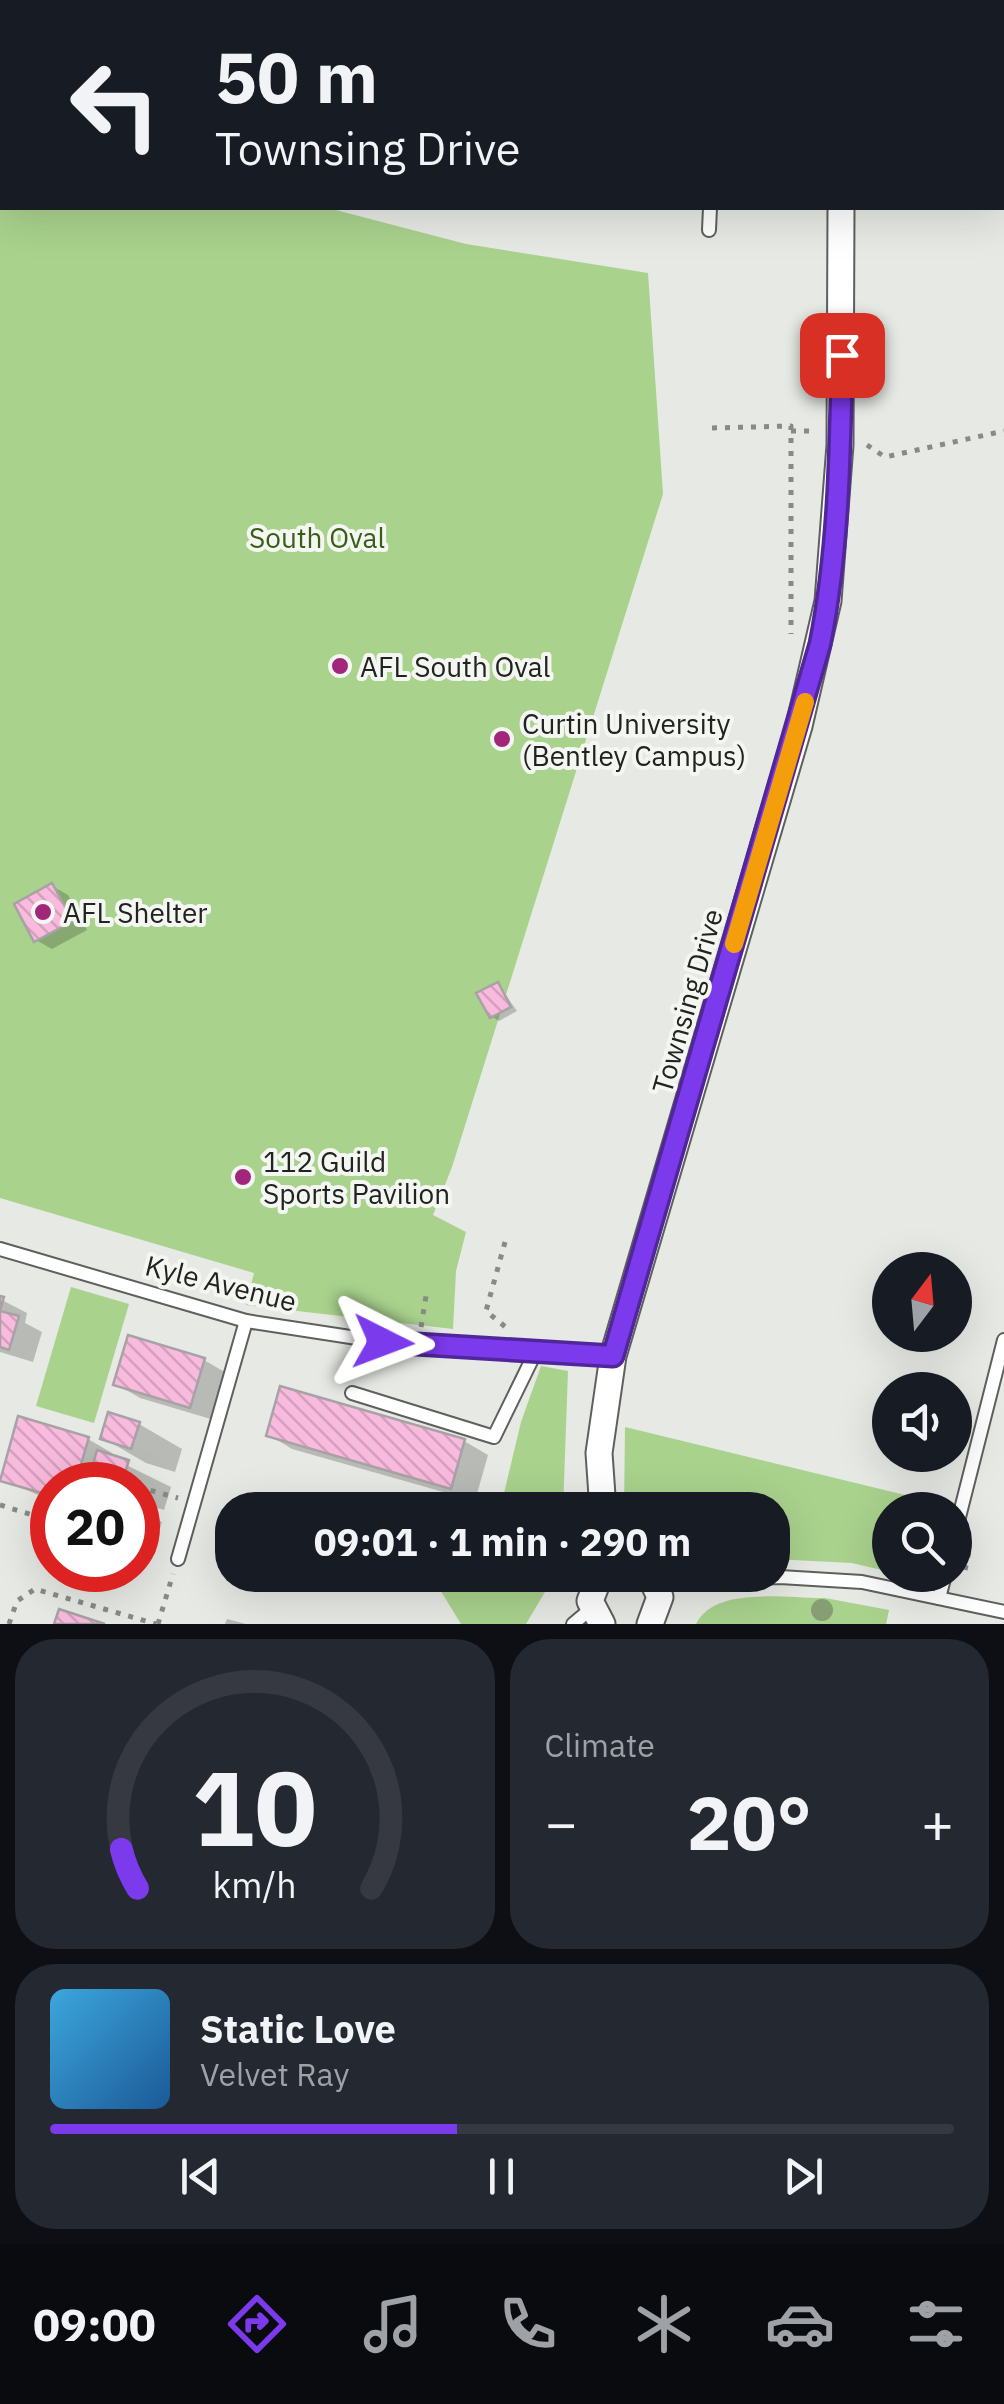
<!DOCTYPE html>
<meta charset="utf-8">
<style>
:root{--surface:#171b24;--page:#242831;--text:#f1f3f6;--muted:#9ea1a6;--line:#363941;--accent:#7c3aed}
body{margin:0;font-family:"IBM Plex Sans",sans-serif;background:var(--page);color:var(--text);height:100vh;display:flex;flex-direction:column;font-size:38px;white-space:nowrap}
*{box-sizing:border-box;margin:0}
p{font-size:32px;color:var(--muted)}
.icon{flex:none;width:55px;height:55px;fill:none;stroke:currentColor;stroke-width:2;stroke-linecap:round;stroke-linejoin:round}
.map{position:relative;height:1624px;overflow:hidden}
.sheet{display:flex;flex-direction:column;gap:15px;padding:15px;background:#0d0f14;flex:1}
.sheet>*{flex:none}
.hud{position:absolute;left:0px;top:0px;width:1005px;height:210px;box-shadow:0 10px 40px #0002;background:#171b24;color:var(--text);overflow:hidden}
.needle{width:65px;rotate:16deg}
.controls{position:absolute;left:872px;top:1252px;display:grid;gap:20px}
.controls a{display:grid;place-items:center;width:100px;height:100px;border-radius:50%;background:var(--surface);box-shadow:0 10px 40px #0002;font-size:50px}
.speed{position:absolute;left:30px;top:1462px;display:flex;gap:20px;font-size:50px;font-weight:700;text-align:center}
.speed>*{display:grid;place-content:center;width:130px;height:130px;border-radius:50%;background:var(--surface);box-shadow:0 10px 40px #0002;line-height:1}
.speed .limit{border:15px solid #d22;background:#fff;color:#111}
.pin{position:absolute;display:grid;place-items:center;width:85px;height:85px;color:#fff;margin:-42px;border-radius:20px;box-shadow:0 5px 15px #0006}
.me{position:absolute;width:110px;margin:-55px;rotate:93deg;stroke-linejoin:round;filter:drop-shadow(0 0 8px #0008)}
.turn{display:flex;align-items:center;gap:35px;height:210px;padding:0 50px;font-size:45px}
.turn .icon{width:130px;height:130px;stroke-width:2.5}
.turn b{display:block;font-size:70px;line-height:85px}
.big{font-size:75px;font-weight:700;line-height:1.1}
.sheet .card{flex:1;display:flex;flex-direction:column;justify-content:center;gap:15px;min-width:0;padding:0 35px;border-radius:40px;background:var(--page)}
.sheet .dial{align-items:center;gap:0}
.dial svg{height:260px;overflow:visible;fill:none;stroke:var(--line);stroke-width:7;stroke-linecap:round;text-anchor:middle}
.dial text{fill:var(--text);stroke:none}
.song{display:flex;align-items:center;gap:30px}
.cover{width:120px;height:120px;border-radius:15px;background:linear-gradient(135deg,hsl(200 70% 55%),hsl(210 70% 35%))}
.played{height:10px;border-radius:5px;background:linear-gradient(90deg,var(--accent) 45%,var(--line) 45%)}
.keys{display:flex;justify-content:space-around;direction:ltr}
.heat{display:flex;justify-content:space-between;align-items:center;font-size:55px;direction:ltr}
.sheet .tiles{flex:1;display:grid;gap:15px;grid-template-columns:1fr 1fr}
.card:last-child{grid-column:span 2}
.trip{position:absolute;left:215px;top:1492px;width:575px;height:100px;border-radius:40px;background:var(--surface);box-shadow:0 10px 40px #0002;font-weight:700;line-height:100px;text-align:center}
.tabs{display:flex;height:160px;justify-content:space-around;align-items:center;background:#090b0e;color:var(--muted)}
.tabs .icon{width:70px;height:70px}
.tabs .active{color:var(--accent)}
.tabs b{font-size:45px;color:var(--text)}
.map>svg:first-child{display:block}
.green{fill:#a9d28d}
.shadow{fill:#0003}
.building{fill:url(#building-back-hatch);stroke:#a7a2a4;stroke-width:2.5}
.lines{fill:none;stroke-linecap:round;stroke-linejoin:round}
.service-casing{stroke:#5d605c;stroke-width:16}
.minor-casing{stroke:#5d605c;stroke-width:29}
.path{stroke:#888a87;stroke-width:5;stroke-dasharray:5 8;stroke-linecap:butt}
.service{stroke:#fff;stroke-width:12}
.minor{stroke:#fff;stroke-width:25}
.tree{fill:#879d74}
.route-casing{stroke:#51269a;stroke-width:25}
.route{stroke:#7c3aed;stroke-width:18}
.slow{stroke:#f59e0b;stroke-width:18}
.poi-dot{fill:#a2267a;stroke:#f3f6f1;stroke-width:4}
.labels{text-anchor:middle;dominant-baseline:central;stroke-width:8;stroke-linejoin:round;paint-order:stroke}
.park-label{font-size:28px;fill:#395e18;stroke:#f3f6f1}
.poi-label{font-size:28px;fill:#222321;stroke:#f3f6f1;text-anchor:start}
.street-label{font-size:28px;fill:#222321;stroke:#f3f6f1}
</style>
<div class="map">
<svg width="1004" height="1624" viewBox="0 0 1004 1624">
<defs>
<pattern id="building-back-hatch" width="6" height="6" patternUnits="userSpaceOnUse" patternTransform="scale(2.5)"><rect width="6" height="6" fill="#f8badd"/><path d="M-1 5l2 2M0 0l6 6M5-1l2 2" fill="none" stroke="#d4a0bd"/></pattern>
</defs>
<rect width="100%" height="100%" fill="#e6e9e4"/>
<g class="green">
<polygon points="0,0 210,0 2,2 2,208 328,208 466,244 648,273 663,494 452,1167 433,1215 466,1232 456,1271 453,1329 246,1305 254,1273 0,1198"/>
<polygon points="71,1287 129,1304 94,1423 36,1406"/>
<polygon points="541,1366 568,1371 563,1510 500,1510 521,1422"/>
<polygon points="625,1427 942,1504 941,1510 890,1510 890,1572 852,1563 773,1559 772,1510 624,1510"/>
<polygon points="431,1575 555,1575 526,1624 461,1624"/>
<path d="M825 1598 889 1610 886 1624H696C715 1585 788 1599 825 1598Z"/>
</g>
<g class="shadow">
<polygon points="52,886 68,895 87,930 52,949 36,940"/>
<polygon points="498,984 517,1011 499,1021 491,1016"/>
<polygon points="0,1299 27,1313 25,1323 42,1332 33,1362 0,1352"/>
<polygon points="204,1360 228,1374 214,1420 140,1398 116,1384"/>
<polygon points="282,1389 464,1441 488,1455 475,1501 292,1449 269,1435"/>
<polygon points="139,1424 182,1449 175,1472 146,1463 103,1438"/>
<polygon points="88,1439 112,1453 110,1457 171,1487 164,1510 138,1502 138,1485 52,1485 52,1501 2,1479"/>
<polygon points="138,1508 162,1522 155,1544 138,1539"/>
<polygon points="227,1619 246,1624 225,1624"/>
</g>
<g class="building">
<polygon points="52,883 73,921 34,942 14,904"/>
<polygon points="498,982 511,1007 490,1018 476,993"/>
<polygon points="0,1296 4,1297 0,1311 19,1316 9,1350 0,1347"/>
<polygon points="128,1335 205,1358 190,1408 113,1385"/>
<polygon points="280,1386 465,1439 451,1489 266,1436"/>
<polygon points="108,1412 140,1422 131,1449 100,1439"/>
<polygon points="18,1416 89,1437 75,1485 52,1485 52,1496 0,1481"/>
<polygon points="97,1450 129,1460 121,1485 89,1478"/>
<polygon points="59,1609 105,1624 54,1624"/>
</g>
<g class="lines">
<defs>
<g id="service">
<polyline points="729,2 730,0"/>
<polyline points="709,230 710,208"/>
<polyline points="0,1249 246,1321 383,1342 613,1356"/>
<polyline points="352,1393 494,1437 536,1351"/>
<polyline points="955,1533 1004,1340"/>
<polyline points="178,1559 246,1321"/>
<polyline points="655,1580 780,1577 862,1582 1004,1612"/>
<polyline points="939,1598 945,1575"/>
<polyline points="573,1624 592,1608"/>
</g>
<g id="minor">
<polyline points="838,0 838,2"/>
<polyline points="603,1510 599,1453 613,1356 799,726 828,601 840,445 841,208"/>
<polyline points="600,1575 590,1601 602,1624"/>
<polyline points="650,1624 660,1597 650,1575"/>
</g>
</defs>
<use href="#service" class="service-casing"/>
<use href="#minor" class="minor-casing"/>
<g class="path">
<polyline points="996,0 1004,2"/>
<polyline points="712,428 791,426 791,634"/>
<polyline points="791,431 815,431"/>
<polyline points="867,445 885,457 1004,431"/>
<polyline points="505,1242 486,1311 508,1329"/>
<polyline points="421,1327 427,1290"/>
<polyline points="138,1487 178,1498"/>
<polyline points="0,1505 52,1521"/>
<polyline points="138,1547 159,1553"/>
<polyline points="965,1570 970,1547"/>
<polyline points="9,1624 17,1601 35,1589 156,1624"/>
<polyline points="158,1624 173,1574"/>
</g>
<use href="#service" class="service"/>
<use href="#minor" class="minor"/>
</g>
<circle class="tree" cx="822" cy="1610" r="11"/>
<g class="lines">
<defs>
<path id="route" d="M383 1342 613 1356 820 644C839 549 840 452 842 355"/>
</defs>
<use href="#route" class="route-casing"/>
<use href="#route" class="route"/>
<polyline class="slow" points="734,944 805,702"/>
</g>
<g class="poi-dot">
<circle cx="340" cy="666" r="10"/>
<circle cx="502" cy="739" r="10"/>
<circle cx="43" cy="912" r="10"/>
<circle cx="243" cy="1177" r="10"/>
</g>
<g class="labels">
<g class="park-label">
<text x="317" y="537">South Oval</text>
</g>
<g class="poi-label">
<text x="360" y="666">AFL South Oval</text>
<text x="522" y="723">Curtin University<tspan x="522" dy="32">(Bentley Campus)</tspan></text>
<text x="63" y="912">AFL Shelter</text>
<text x="263" y="1161">112 Guild<tspan x="263" dy="32">Sports Pavilion</tspan></text>
</g>
<g class="street-label">
<text transform="translate(687 1001) rotate(-74)">Townsing Drive</text>
<text transform="translate(221 1283) rotate(14)">Kyle Avenue</text>
</g>
</g>
</svg>
<div class="controls">
<a><svg class="needle" viewBox="-14 -14 28 28"><path d="M0-13l5 13h-10z" fill="#e53935"/><path d="M0 13l5-13h-10z" fill="#9ea1a6"/></svg></a>
<a><svg class="icon" aria-label="sound" viewBox="0 0 24 24"><path d="M4 9h4l5-4v14l-5-4H4zM17 9q2 3 0 6"/></svg></a>
<a><svg class="icon" aria-label="search" viewBox="0 0 24 24"><circle cx="10" cy="10" r="6"/><path d="M15 15l6 6"/></svg></a>
</div>
<div class="speed"><div class="limit">20</div></div>
<div class="pin" style="left:842px;top:355px;background:#d93025"><svg class="icon" aria-label="arrive" viewBox="0 0 24 24"><path d="M6 21V4h12l-3 4 3 4H6"/></svg></div>
<svg class="me" style="left:383px;top:1342px" viewBox="-20 -20 40 40"><path d="M0-17L14 15 0 8-14 15z" fill="#7c3aed" stroke="#fff" stroke-width="4"/></svg>
<div class="trip">09:01 · 1 min · 290 m</div>
<div class="hud">
<div class="turn"><svg class="icon" aria-label="left" viewBox="0 0 24 24"><path d="M17 20v-9H6M10 6l-5 5 5 5"/></svg><div><b>50 m</b>Townsing Drive</div></div>
</div>
</div>
<section class="sheet">
<div class="tiles">
<div class="card dial"><svg viewBox="0 0 100 80">
<path d="M14 69A42 42 0 1 1 86 69"/>
<path d="M14 69A42 42 0 0 1 9 57" stroke="#7c3aed"/>
<text x="50" y="56" font-size="32" font-weight="700">10</text>
<text x="50" y="72" font-size="11">km/h</text>
</svg></div>
<div class="card"><p>Climate</p>
<div class="heat"><a>−</a><b class="big">20°</b><a>+</a></div>
</div>
<div class="card">
<div class="song"><i class="cover"></i><div><b>Static Love</b><p>Velvet Ray</p></div></div>
<div class="played"></div>
<div class="keys"><svg class="icon" aria-label="previous" viewBox="0 0 24 24"><path d="M18 5L8 12l10 7zM5 5v14"/></svg><svg class="icon" aria-label="pause" viewBox="0 0 24 24"><path d="M8 5v14M16 5v14"/></svg><svg class="icon" aria-label="next" viewBox="0 0 24 24"><path d="M6 5l10 7-10 7zM19 5v14"/></svg></div>
</div>
</div>
</section>
<nav class="tabs">
<b>09:00</b>
<svg class="icon active" aria-label="directions" viewBox="0 0 24 24"><path d="M12 3l9 9-9 9-9-9zM9 14v-3h6M13 9l2 2-2 2"/></svg>
<svg class="icon" aria-label="music" viewBox="0 0 24 24"><path d="M9 18V5l10-2v13"/><circle cx="6" cy="18" r="3"/><circle cx="16" cy="16" r="3"/></svg>
<svg class="icon" aria-label="phone" viewBox="0 0 24 24"><path d="M5 4h4l2 5-3 2q2 4 5 5l2-3 5 2v4C11 20 4 13 5 4z"/></svg>
<svg class="icon" aria-label="climate" viewBox="0 0 24 24"><path d="M12 3v18M4 7l16 10M4 17L20 7"/></svg>
<svg class="icon" aria-label="car" viewBox="0 0 24 24"><path d="M5 17H2v-5l4-1 3-4h7l3 4 3 1v5h-3M9 17h6M6 11h13"/><circle cx="7" cy="17" r="2"/><circle cx="17" cy="17" r="2"/></svg>
<svg class="icon" aria-label="filters" viewBox="0 0 24 24"><path d="M4 7h16M4 17h16"/><circle cx="9" cy="7" r="2"/><circle cx="15" cy="17" r="2"/></svg>
</nav>
